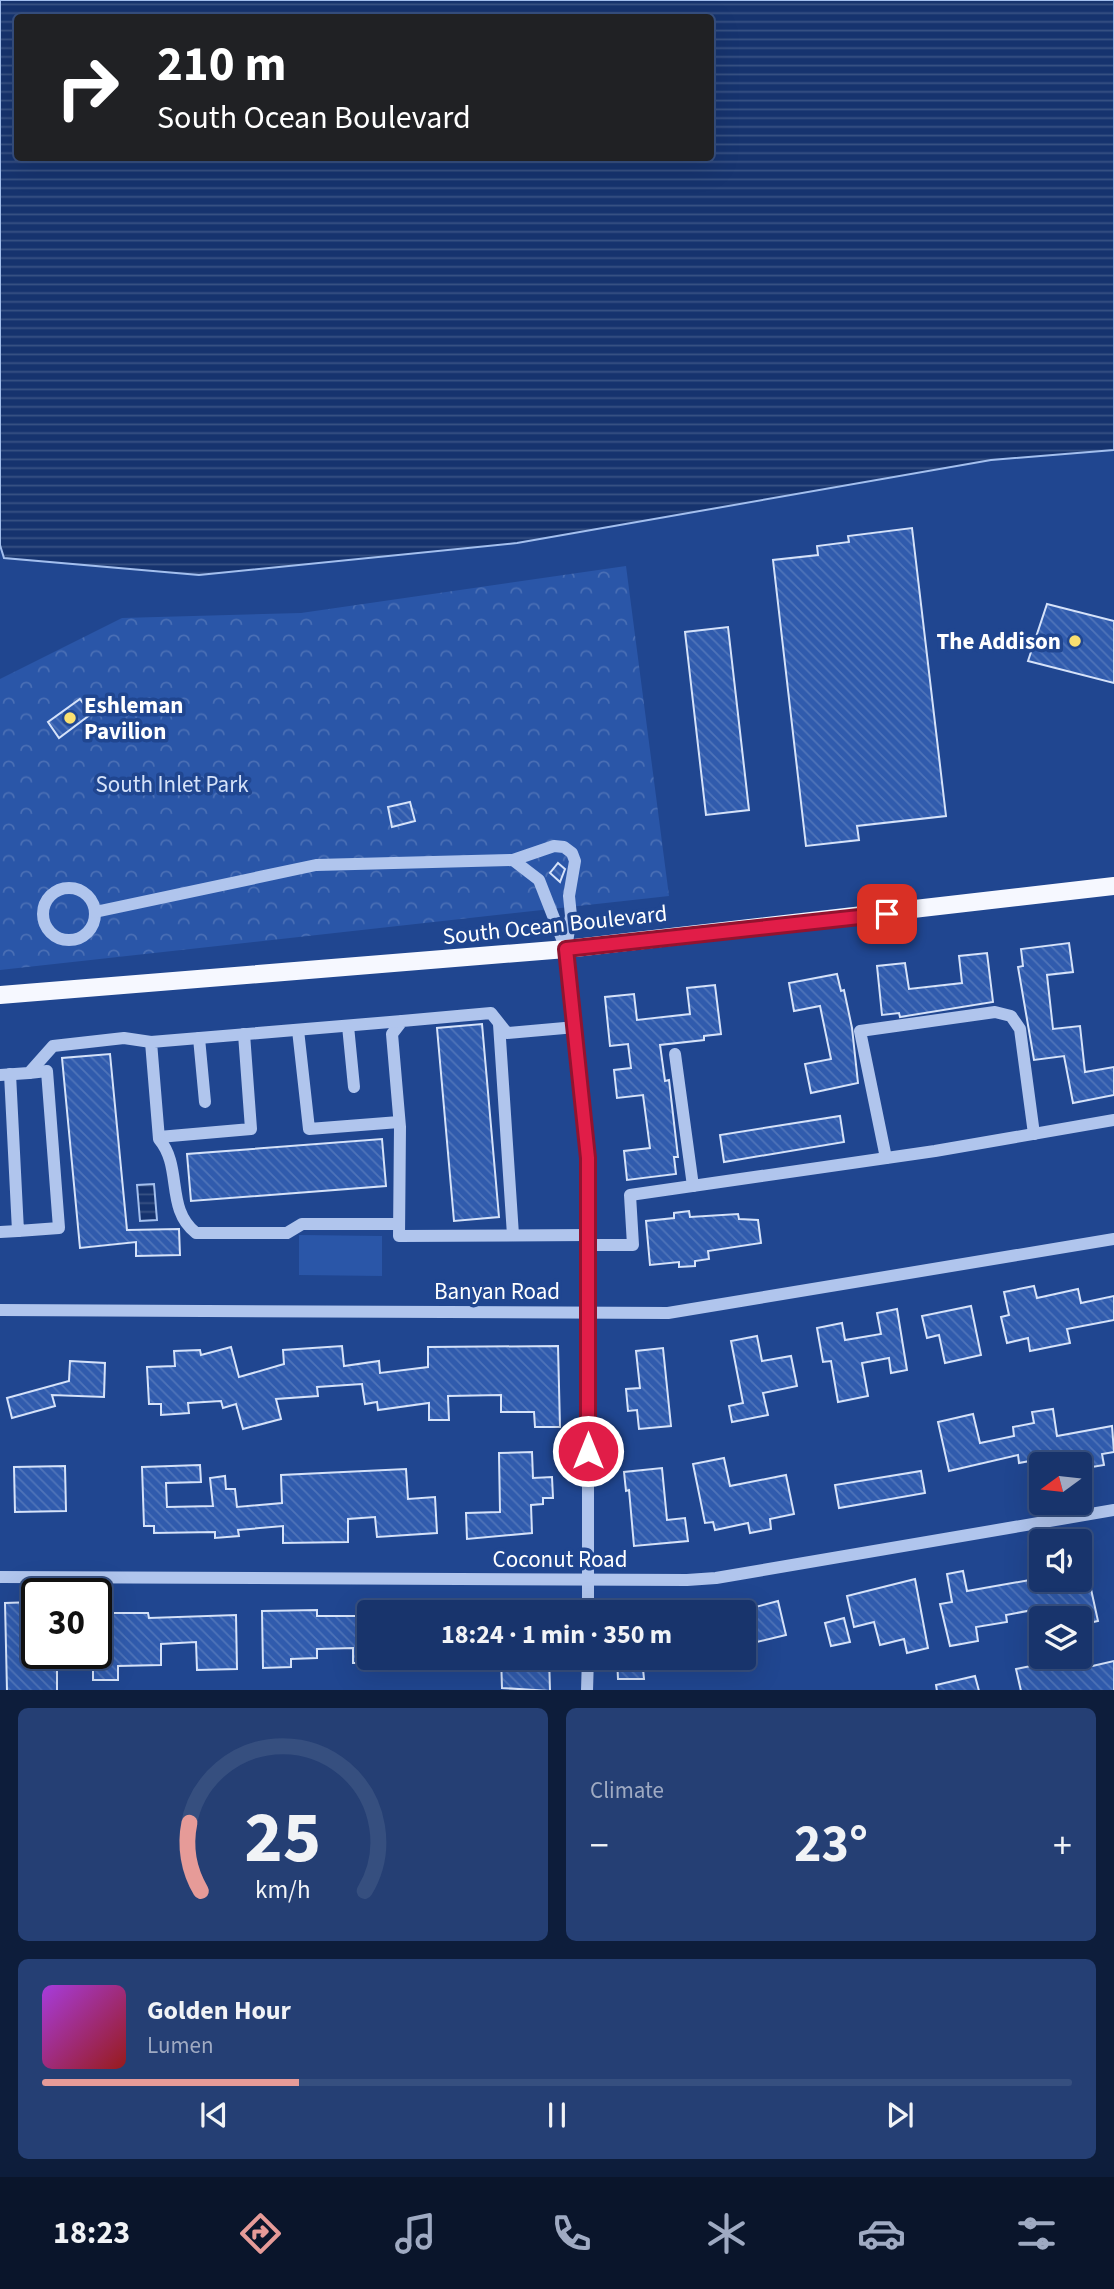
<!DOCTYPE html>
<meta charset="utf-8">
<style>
:root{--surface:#18346c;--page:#253f74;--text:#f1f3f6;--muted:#9faac2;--line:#364f7f;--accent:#e69b98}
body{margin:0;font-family:"Source Sans 3",sans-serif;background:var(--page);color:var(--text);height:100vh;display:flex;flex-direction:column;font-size:26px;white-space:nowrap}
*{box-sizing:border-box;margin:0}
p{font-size:23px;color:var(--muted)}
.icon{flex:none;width:38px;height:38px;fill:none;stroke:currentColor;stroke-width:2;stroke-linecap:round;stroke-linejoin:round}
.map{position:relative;height:1690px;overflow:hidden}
.drawer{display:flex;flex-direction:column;gap:18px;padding:18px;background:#0d1d3b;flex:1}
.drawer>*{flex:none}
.hud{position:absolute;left:14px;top:14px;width:700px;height:147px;border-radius:7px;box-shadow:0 7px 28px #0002,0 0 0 2px var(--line);background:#202124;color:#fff;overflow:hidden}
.needle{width:46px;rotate:255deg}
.buttons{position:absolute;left:1029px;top:1452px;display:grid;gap:14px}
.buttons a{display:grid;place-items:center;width:63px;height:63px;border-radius:7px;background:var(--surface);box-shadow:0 7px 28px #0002,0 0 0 2px var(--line);font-size:35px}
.speed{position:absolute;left:21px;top:1578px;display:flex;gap:14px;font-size:35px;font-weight:700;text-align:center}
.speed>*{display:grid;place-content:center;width:91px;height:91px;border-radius:50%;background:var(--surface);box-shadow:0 7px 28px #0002,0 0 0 2px var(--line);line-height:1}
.speed .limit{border:4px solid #111;border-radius:10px;background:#fff;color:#111}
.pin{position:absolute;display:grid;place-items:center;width:60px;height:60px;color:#fff;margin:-30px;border-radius:14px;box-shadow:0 4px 10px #0006}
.me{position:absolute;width:77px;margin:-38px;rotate:0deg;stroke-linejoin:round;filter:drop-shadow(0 0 5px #0008)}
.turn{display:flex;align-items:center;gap:24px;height:147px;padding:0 28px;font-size:32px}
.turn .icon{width:91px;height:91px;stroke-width:2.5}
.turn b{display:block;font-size:49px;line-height:60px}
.big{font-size:52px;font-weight:700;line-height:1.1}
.drawer .widget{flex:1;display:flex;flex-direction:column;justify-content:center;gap:10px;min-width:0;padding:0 24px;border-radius:10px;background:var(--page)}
.drawer .dial{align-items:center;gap:0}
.dial svg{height:182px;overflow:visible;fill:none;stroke:var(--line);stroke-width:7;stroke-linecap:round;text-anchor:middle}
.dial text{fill:var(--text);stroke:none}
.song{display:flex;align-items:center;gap:21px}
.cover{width:84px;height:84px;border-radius:10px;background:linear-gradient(135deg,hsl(280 70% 55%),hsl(0 70% 35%))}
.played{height:7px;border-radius:4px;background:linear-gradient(90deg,var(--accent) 25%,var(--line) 25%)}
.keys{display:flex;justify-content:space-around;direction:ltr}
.heat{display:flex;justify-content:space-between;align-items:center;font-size:38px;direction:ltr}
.drawer .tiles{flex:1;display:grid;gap:18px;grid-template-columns:1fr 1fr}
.widget:last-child{grid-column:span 2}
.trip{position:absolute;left:357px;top:1600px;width:399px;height:70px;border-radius:7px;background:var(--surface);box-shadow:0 7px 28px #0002,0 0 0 2px var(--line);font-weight:700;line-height:70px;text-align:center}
.menu{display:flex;height:112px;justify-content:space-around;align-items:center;background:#0a152b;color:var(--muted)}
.menu .icon{width:49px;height:49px}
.menu .current{color:var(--accent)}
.menu b{font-size:32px;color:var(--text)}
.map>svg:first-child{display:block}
.park{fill:url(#park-crowns)}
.pitch{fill:#2a56a8}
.water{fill:url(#water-rules);stroke:#a3bfee;stroke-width:2;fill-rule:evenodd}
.building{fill:url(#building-back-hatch);stroke:#d5e2f9;stroke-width:2}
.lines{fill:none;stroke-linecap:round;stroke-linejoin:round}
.minor{stroke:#b0c5ed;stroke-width:12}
.major{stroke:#f6f8ff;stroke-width:18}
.route-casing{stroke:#92132f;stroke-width:18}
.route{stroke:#e11d48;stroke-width:12}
.poi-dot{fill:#fae070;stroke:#204690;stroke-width:2.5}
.labels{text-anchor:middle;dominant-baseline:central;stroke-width:7;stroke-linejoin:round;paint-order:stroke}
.poi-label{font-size:23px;font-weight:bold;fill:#fff;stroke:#204690;text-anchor:end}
.park-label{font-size:23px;fill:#d5e2f9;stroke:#204690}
.street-label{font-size:23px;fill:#fff;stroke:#204690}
</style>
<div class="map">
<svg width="1114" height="1691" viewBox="0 0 1114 1691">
<defs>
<pattern id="park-crowns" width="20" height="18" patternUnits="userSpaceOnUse" patternTransform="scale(1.75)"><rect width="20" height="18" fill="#2a56a8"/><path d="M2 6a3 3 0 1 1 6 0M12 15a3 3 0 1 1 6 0" fill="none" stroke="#4a6fb5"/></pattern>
<pattern id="water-rules" width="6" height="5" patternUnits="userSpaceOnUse" patternTransform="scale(1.75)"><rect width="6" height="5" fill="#16336e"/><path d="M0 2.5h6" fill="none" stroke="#395284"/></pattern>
<pattern id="building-back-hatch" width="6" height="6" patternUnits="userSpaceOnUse" patternTransform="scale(1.75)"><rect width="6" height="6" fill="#305bad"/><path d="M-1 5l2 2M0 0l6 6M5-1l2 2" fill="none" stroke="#4f74b9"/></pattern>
</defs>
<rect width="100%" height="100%" fill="#204690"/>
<polygon class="park" points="626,566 669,896 0,970 0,679 122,618 301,613"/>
<polygon class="pitch" points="299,1235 382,1236 382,1276 299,1275"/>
<g class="water">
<path d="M0 0H1114V450L991 460 517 543 199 575 4 558 0 545ZM18 18H710V158H18Z"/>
<polygon points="154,1184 157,1220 140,1221 137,1185"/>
</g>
<g class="building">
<polygon points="912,528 946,816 857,826 859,840 806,846 773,560 818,555 817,546 849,542 848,536"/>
<polygon points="1047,604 1114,621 1114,683 1028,661"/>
<polygon points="728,627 749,810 706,815 685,632"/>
<polygon points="80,699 91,714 59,738 48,722"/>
<polygon points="410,802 415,821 392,827 388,807"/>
<polygon points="558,863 565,869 560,882 550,873"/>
<polygon points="1069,943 1073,972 1047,975 1053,1029 1080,1026 1085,1072 1114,1067 1114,1095 1073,1103 1064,1056 1034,1060 1018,967 1023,966 1021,949"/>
<polygon points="987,953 993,1002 900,1017 899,1013 882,1015 877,966 905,963 909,989 962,983 959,956"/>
<polygon points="837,974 841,991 844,990 852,1028 858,1083 811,1093 805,1064 831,1059 820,1006 794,1011 789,983"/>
<polygon points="715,985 721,1034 704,1036 704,1040 660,1045 665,1081 669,1080 678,1157 674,1157 676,1174 627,1180 624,1151 650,1148 643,1095 617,1098 614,1070 631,1068 628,1044 610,1046 605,997 634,994 637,1020 690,1014 687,988"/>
<polygon points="482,1024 499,1217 454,1221 437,1028"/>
<polygon points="110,1054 127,1230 179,1229 180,1255 136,1256 136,1242 80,1248 62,1058"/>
<polygon points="840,1116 844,1142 724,1162 720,1135"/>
<polygon points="382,1139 386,1186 191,1201 187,1154"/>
<polygon points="689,1211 690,1217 738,1214 739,1219 758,1220 761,1243 708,1251 709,1259 695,1261 695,1266 679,1267 679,1262 650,1265 646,1221 674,1218 674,1213"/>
<polygon points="1034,1286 1037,1298 1078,1289 1081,1303 1114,1296 1114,1320 1067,1329 1070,1343 1030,1351 1028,1338 1007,1343 1001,1317 1009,1315 1004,1292"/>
<polygon points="971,1306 981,1355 945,1363 939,1335 927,1338 922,1316"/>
<polygon points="897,1309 907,1370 891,1373 889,1358 862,1363 868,1396 838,1402 831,1361 823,1362 817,1328 842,1323 845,1340 881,1334 877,1313"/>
<polygon points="757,1336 762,1361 791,1356 797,1386 763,1393 768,1415 732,1422 729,1406 743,1403 731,1341"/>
<polygon points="342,1346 344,1366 379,1361 380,1373 428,1367 428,1347 558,1346 560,1427 535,1427 534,1412 501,1412 501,1395 448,1396 449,1420 429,1420 429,1403 378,1410 377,1402 365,1404 362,1384 317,1387 318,1396 276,1399 281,1419 243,1429 236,1404 223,1408 221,1401 188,1403 189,1413 161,1415 161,1404 149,1404 147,1367 175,1366 174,1351 200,1350 201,1355 231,1347 239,1377 284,1364 283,1350"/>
<polygon points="663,1348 671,1426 639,1429 637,1410 628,1411 626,1389 640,1388 636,1351"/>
<polygon points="70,1361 105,1363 104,1397 52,1395 55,1406 12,1418 7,1398 69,1381"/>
<polygon points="1053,1409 1057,1436 1112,1426 1114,1452 1102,1454 1104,1465 1080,1469 1080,1465 1036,1465 1035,1460 1019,1463 1018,1455 949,1471 938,1422 973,1414 980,1443 1014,1436 1013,1427 1034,1423 1032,1412"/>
<polygon points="532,1452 533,1478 552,1477 553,1498 543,1498 543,1504 531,1505 532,1533 467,1539 466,1513 500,1512 499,1453"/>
<polygon points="724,1458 730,1486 786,1475 794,1514 770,1519 771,1529 750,1533 748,1523 715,1530 713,1522 705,1523 693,1464"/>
<polygon points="200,1465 201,1482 166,1483 167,1507 213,1506 210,1478 225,1476 226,1489 235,1489 237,1507 282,1503 281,1475 406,1469 408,1499 435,1497 437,1533 377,1537 375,1517 348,1519 348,1542 283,1543 283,1526 238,1530 239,1536 215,1538 215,1532 154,1533 154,1526 144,1526 142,1467"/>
<polygon points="65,1466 66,1511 15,1512 14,1467"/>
<polygon points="662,1468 667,1520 685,1518 688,1541 634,1546 629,1490 626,1491 624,1472"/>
<polygon points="921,1471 925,1493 839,1508 835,1485"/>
<polygon points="963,1571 967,1591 1041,1578 1041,1580 1089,1580 1098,1621 1080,1625 1080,1619 1046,1619 1043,1608 1006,1615 1007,1622 976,1627 978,1641 950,1646 940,1604 952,1602 947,1574"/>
<polygon points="915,1579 928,1648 907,1653 904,1639 880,1645 874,1622 854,1627 847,1596"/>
<polygon points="778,1601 786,1635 744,1645 744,1610"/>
<polygon points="34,1602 37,1654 57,1654 57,1691 7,1691 5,1603"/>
<polygon points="317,1610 317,1616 369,1616 369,1663 353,1663 353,1648 317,1649 317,1658 291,1659 291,1667 263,1668 262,1611"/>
<polygon points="109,1613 148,1613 149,1618 236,1615 237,1669 197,1670 196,1642 161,1644 161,1665 118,1666 118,1680 93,1680 93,1657 101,1657 101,1634 109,1634"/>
<polygon points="844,1618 850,1642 831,1646 825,1623"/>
<polygon points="1085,1655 1088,1667 1114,1661 1114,1691 1021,1691 1016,1669"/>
<polygon points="501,1657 549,1657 550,1691 502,1688"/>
<polygon points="617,1657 679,1657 679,1669 643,1669 644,1679 618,1679"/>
<polygon points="975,1676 979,1691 937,1691 936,1685"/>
</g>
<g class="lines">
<g class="minor">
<circle cx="69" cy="914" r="26"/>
<polyline points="95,912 316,865 513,860"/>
<polyline points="566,949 539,880 513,860 554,846 564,847 572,853 575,861 569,896 571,916 566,949 588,1158 588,1612"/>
<polyline points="499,1024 513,1235"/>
<polyline points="348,1026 354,1087"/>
<polyline points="576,1027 507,1033 491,1013 402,1021 392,1034 400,1127 399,1236 589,1235"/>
<polyline points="298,1030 309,1129 399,1122"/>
<polyline points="199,1038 205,1102"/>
<polyline points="675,1054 693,1186"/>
<polyline points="10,1074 18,1231 59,1228 47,1071 29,1073"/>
<polyline points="0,1075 29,1073 53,1046 124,1038 151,1042"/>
<polyline points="159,1137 251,1129 244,1034"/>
<polyline points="886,1158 860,1031 995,1012 1011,1016 1020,1029 1034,1134"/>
<path d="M399 1224H302L287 1233H196C165 1209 183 1167 159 1139L151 1042 402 1021"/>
<polyline points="0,1232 18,1231"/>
<polyline points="589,1245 633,1245 630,1195 935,1151 1114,1120"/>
<polyline points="0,1310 668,1313 1114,1239"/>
<polyline points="0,1577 687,1580 716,1578 1114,1510"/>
<polyline points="587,1691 588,1657"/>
</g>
<polyline class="major" points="0,995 566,949 1114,886"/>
</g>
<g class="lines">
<defs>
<polyline id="route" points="588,1451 588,1158 566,949 887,914"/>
</defs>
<use href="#route" class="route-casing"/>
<use href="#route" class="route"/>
</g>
<g class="poi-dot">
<circle cx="1075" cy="641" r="7"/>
<circle cx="70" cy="718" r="7"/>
</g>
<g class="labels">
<g class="poi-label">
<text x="1061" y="641">The Addison</text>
<text x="84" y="705" text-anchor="start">Eshleman<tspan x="84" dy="26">Pavilion</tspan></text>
</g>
<g class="park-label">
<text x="172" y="784">South Inlet Park</text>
</g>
<g class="street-label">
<text transform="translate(555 925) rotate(-6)">South Ocean Boulevard</text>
<text x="497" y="1291">Banyan Road</text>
<text x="560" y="1559">Coconut Road</text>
</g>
</g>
</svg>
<div class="buttons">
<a><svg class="needle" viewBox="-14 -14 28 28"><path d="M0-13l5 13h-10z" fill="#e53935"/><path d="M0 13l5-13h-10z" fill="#9faac2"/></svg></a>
<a><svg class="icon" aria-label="sound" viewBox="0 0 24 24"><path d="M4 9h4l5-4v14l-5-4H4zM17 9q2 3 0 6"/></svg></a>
<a><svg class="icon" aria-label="layers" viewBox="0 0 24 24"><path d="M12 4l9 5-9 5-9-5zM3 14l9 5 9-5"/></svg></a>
</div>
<div class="speed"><div class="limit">30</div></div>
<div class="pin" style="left:887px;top:914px;background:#d93025"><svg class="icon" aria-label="arrive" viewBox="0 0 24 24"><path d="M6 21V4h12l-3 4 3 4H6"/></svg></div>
<svg class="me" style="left:588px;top:1451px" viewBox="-20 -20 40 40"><circle r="17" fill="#e11d48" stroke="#fff" stroke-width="3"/><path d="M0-11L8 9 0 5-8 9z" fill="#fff"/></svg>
<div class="trip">18:24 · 1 min · 350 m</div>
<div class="hud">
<div class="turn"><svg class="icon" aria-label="right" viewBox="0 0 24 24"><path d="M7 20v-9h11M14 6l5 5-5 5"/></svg><div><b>210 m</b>South Ocean Boulevard</div></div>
</div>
</div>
<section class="drawer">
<div class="tiles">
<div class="widget dial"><svg viewBox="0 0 100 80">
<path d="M14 69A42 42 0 1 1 86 69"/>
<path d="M14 69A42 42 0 0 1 9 39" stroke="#e69b98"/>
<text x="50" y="56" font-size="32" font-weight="700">25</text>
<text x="50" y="72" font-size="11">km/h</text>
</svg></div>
<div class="widget"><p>Climate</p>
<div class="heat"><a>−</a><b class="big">23°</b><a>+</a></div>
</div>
<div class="widget">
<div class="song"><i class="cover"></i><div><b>Golden Hour</b><p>Lumen</p></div></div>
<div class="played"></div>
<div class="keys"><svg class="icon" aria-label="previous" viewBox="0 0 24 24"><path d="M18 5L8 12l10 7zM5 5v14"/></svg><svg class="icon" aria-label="pause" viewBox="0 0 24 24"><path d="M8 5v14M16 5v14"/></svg><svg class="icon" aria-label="next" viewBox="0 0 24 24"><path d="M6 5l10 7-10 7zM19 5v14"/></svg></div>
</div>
</div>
</section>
<nav class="menu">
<b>18:23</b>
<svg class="icon current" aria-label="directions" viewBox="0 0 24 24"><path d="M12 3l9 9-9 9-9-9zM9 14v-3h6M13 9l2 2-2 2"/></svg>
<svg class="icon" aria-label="music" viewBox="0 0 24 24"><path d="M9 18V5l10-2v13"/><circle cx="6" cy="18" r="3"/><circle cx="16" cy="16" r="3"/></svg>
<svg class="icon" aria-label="phone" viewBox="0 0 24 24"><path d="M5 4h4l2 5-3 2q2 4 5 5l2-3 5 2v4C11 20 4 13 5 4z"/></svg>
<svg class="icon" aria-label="climate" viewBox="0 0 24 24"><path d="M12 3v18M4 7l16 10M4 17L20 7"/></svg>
<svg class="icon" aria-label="car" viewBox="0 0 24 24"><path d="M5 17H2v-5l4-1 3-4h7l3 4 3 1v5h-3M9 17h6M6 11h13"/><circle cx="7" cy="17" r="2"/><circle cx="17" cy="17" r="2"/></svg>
<svg class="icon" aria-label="filters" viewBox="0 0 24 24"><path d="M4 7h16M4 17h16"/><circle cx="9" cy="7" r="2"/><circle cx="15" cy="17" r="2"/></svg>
</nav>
